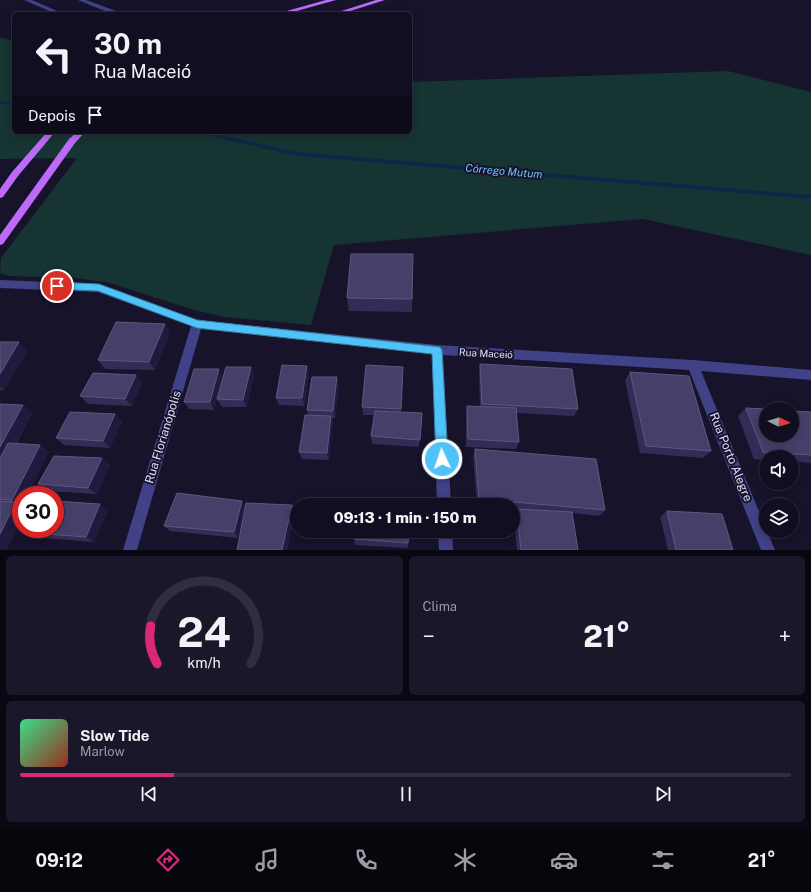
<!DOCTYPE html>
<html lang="pt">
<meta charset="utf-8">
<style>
:root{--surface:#100e20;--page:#191729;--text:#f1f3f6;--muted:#9c9ca5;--line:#302e3e;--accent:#db2777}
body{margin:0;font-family:"Public Sans",sans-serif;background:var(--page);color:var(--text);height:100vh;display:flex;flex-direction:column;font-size:15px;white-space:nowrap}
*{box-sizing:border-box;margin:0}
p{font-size:13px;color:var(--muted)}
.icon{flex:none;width:22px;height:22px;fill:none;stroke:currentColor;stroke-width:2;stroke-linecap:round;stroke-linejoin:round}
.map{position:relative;height:550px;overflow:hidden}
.panel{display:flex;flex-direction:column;gap:6px;padding:6px;background:#090812;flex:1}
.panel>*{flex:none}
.hud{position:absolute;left:12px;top:12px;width:400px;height:122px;border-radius:6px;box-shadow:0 2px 10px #0003,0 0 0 1px var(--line);background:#100e20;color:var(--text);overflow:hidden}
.needle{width:26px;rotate:95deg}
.buttons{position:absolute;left:759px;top:402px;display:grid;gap:8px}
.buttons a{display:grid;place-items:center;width:40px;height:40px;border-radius:50%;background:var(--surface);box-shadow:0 2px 10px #0003,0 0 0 1px var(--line);font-size:20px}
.speed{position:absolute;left:12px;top:486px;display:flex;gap:8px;font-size:20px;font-weight:700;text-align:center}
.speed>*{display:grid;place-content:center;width:52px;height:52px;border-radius:50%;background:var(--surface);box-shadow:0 2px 10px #0003,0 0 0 1px var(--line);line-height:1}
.speed .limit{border:6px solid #d22;background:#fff;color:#111}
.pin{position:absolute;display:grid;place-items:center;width:34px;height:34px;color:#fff;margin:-17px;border:2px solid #fff;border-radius:50%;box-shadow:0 1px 4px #0007}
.me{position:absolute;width:44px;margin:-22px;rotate:357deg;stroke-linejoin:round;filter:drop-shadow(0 0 3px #0008)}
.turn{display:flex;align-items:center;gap:14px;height:84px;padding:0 16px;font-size:18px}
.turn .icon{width:52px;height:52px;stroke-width:2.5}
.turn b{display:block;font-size:28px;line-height:34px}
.then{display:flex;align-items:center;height:38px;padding:0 16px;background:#0003;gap:8px;font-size:15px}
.big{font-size:30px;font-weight:800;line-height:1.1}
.panel .tile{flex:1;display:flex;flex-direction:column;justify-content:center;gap:6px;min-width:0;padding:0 14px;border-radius:6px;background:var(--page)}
.panel .dial{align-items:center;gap:0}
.dial svg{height:104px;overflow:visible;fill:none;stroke:var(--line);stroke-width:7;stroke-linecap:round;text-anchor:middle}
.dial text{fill:var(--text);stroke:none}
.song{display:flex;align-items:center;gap:12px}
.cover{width:48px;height:48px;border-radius:6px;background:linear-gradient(135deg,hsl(150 70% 55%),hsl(10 70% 35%))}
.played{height:4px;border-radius:2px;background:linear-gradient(90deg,var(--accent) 20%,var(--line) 20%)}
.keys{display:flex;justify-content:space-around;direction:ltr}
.heat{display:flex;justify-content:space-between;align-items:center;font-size:22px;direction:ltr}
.panel .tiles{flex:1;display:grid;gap:6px;grid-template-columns:1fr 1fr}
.tile:last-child{grid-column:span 2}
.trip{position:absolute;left:290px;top:498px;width:230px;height:40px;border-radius:20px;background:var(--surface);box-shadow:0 2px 10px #0003,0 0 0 1px var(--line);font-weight:800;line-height:40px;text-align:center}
.menu{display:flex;height:64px;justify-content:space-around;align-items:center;background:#06060d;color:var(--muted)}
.menu .icon{width:28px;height:28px}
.menu .on{color:var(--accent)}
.menu b{font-size:18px;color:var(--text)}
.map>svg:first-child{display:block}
.green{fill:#163432}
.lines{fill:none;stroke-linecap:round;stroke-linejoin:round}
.stream{fill:#0e2648;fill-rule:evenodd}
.minor{fill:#404187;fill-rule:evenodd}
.major{fill:#bd6af8;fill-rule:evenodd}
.wall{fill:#332c57}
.shaded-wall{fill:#201a3e}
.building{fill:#463f69;stroke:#5e5880}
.route{fill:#4fc3f7;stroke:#337fa1}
.labels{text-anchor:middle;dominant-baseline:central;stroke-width:4;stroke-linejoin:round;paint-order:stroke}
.street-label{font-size:10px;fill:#e0defd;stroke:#16132b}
.water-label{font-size:11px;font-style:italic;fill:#71c0f8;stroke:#16132b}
.near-street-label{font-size:12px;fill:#e0defd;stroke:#16132b}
</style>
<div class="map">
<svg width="811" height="550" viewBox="0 0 811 550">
<rect width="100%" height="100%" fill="#16132b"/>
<polygon class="green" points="0,37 14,41 14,132 410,132 410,82 728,71 811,92 811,255 643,219 334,245 311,325 225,317 194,310 110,283 76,278 9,276 0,273 1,258 77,158 0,159"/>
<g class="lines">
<g class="stream">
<polygon points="0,101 14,103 14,105 0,103"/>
<polygon points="197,132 205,132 297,152 811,195 811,199 297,156 199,133"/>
</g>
<g class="minor">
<polygon points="24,0 32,0 64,14 56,14"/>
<polygon points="78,0 86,0 116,11 130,14 112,14"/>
<polygon points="0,280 99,284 197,320 437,345 693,360 811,370 811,380 701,371 775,550 761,550 689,370 443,355 451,505 437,505 432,354 201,329 137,550 123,550 191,326 98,292 0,288"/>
<polygon points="438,531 452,531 453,550 439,550"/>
</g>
<g class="major">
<polygon points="326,0 336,0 286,14 276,14"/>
<polygon points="376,0 385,0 341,14 332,14"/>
<polygon points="47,132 55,132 18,176 3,197 0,198 0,189 12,172"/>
<polygon points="77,132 85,132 75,143 3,244 0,245 0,235 69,139"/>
</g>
</g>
<g class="wall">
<polygon points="413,254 412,312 349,311 347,298"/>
<polygon points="165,324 170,333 155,370 105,369 98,360"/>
<polygon points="0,342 27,351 4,390 0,390"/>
<polygon points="480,364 578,409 574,416 516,413 519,442 516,449 466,447 466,414 467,406 480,407 479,372"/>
<polygon points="251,367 254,375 247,407 222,407 217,399 214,410 189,409 184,402 223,377"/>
<polygon points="630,372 711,451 703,458 640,453 625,380"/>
<polygon points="309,374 305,406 279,405 276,398"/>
<polygon points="136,375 142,383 132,406 88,404 80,396"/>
<polygon points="403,375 401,412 422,413 419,447 372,444 371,436 374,415 363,415 362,407"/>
<polygon points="339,385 335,418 332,418 333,423 329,460 302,459 299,452 308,415 307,410"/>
<polygon points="0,404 23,405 32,413 16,444 40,445 49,452 21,495 21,520 6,550 0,550"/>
<polygon points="746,408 811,412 811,463 792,461 792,457 766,457 766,460 754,459 738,416"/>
<polygon points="115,414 122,422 110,448 64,445 56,438"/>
<polygon points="475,449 605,510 599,516 572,513 578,550 517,550 514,515 517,509 527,510 513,508 513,505 477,505 473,456"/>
<polygon points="110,465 97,494 48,491 38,484"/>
<polygon points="242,501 245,506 295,511 287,550 237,550 242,522 238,538 170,531 164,526"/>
<polygon points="108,510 94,542 43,538 33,533"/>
<polygon points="667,511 733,550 668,550 660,517"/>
<polygon points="410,531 408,548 355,545 354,539"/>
</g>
<g class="shaded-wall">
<polygon points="165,324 170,333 155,370 149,362"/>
<polygon points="19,342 27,351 4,390 0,387 0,374"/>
<polygon points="307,366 309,374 305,406 302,398"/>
<polygon points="251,367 254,375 247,407 243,400"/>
<polygon points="403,367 403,375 401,416 401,409"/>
<polygon points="219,369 223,377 214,410 210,402"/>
<polygon points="136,375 142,383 132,406 125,399"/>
<polygon points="337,377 339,385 335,418 333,411"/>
<polygon points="23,405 32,413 6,461 0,457 0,447"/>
<polygon points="115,414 122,422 110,448 103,441"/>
<polygon points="331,416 333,423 329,460 327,453"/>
<polygon points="40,445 49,452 28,495 21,495 21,520 6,550 0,550 0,534 16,502 12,500"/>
<polygon points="102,458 110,465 97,494 88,488"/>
<polygon points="242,501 246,507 238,538 234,532"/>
<polygon points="100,504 108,510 94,542 86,537"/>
<polygon points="292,505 295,511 287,550 282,550"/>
</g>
<g class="building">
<polygon points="351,254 413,254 412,299 347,298"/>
<polygon points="116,322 165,324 149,362 98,360"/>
<polygon points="0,342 19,342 0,374"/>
<polygon points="480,364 572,369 578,409 482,404"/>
<polygon points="282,365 307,366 302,398 276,398"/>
<polygon points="366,365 403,367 401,409 362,407"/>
<polygon points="226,367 251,367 243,400 217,399"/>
<polygon points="194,369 219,369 210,402 184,402"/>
<polygon points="630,372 689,376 711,451 646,446"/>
<polygon points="93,373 136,375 125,399 80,396"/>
<polygon points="312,377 337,377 333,411 307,410"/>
<polygon points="0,404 23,405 0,447"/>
<polygon points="467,406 516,408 519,442 468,439"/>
<polygon points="746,408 766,409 766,435 792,435 792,411 811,412 811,455 763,452"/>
<polygon points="375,411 422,413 420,440 371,436"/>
<polygon points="70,412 115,414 103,441 56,438"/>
<polygon points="305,415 331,416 327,453 299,452"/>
<polygon points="8,443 40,445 12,500 0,499 0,458"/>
<polygon points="475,449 596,459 605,510 479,499"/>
<polygon points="54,456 102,458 88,488 38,484"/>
<polygon points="177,493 242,501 234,532 164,526"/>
<polygon points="0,501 16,502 0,534"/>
<polygon points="55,501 100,504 86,537 33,533 34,529 55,529"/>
<polygon points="246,503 292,505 282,550 237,550"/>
<polygon points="517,509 572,512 578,550 521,550"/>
<polygon points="667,511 722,514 733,550 676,550"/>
<polygon points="355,531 409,531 408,543 354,539"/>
</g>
<polygon class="route" points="57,282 99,284 197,320 440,347 442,350 448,459 446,463 442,464 438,463 436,459 432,354 197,328 98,291 53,289 52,286"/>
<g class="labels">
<g class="street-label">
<text transform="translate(486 353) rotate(3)">Rua Maceió</text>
</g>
<g class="water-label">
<text transform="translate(504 171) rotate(5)">Córrego Mutum</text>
</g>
<g class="near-street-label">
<text transform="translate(163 437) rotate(-73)">Rua Florianópolis</text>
<text transform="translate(731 457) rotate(68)">Rua Porto Alegre</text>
</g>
</g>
</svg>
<div class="buttons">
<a><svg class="needle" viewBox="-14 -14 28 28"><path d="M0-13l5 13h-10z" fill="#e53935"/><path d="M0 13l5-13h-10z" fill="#9c9ca5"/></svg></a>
<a><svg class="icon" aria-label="sound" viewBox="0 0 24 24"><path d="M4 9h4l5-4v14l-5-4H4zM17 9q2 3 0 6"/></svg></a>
<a><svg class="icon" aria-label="layers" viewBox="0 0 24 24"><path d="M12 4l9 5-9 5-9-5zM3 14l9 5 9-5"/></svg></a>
</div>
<div class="speed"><div class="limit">30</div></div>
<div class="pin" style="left:57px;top:286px;background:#d93025"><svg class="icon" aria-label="arrive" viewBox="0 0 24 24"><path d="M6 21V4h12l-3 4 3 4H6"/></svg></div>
<svg class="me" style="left:442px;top:459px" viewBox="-20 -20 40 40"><circle r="17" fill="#4fc3f7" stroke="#fff" stroke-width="3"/><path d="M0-11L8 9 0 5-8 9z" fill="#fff"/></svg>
<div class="trip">09:13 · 1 min · 150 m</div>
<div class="hud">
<div class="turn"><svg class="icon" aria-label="left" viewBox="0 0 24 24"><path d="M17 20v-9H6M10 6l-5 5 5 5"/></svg><div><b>30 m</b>Rua Maceió</div></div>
<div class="then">Depois<svg class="icon" aria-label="arrive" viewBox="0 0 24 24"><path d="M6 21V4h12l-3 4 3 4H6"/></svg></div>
</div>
</div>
<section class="panel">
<div class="tiles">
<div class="tile dial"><svg viewBox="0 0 100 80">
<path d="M14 69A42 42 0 1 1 86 69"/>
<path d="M14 69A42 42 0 0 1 9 40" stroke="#db2777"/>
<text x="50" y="56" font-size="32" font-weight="700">24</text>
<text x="50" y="72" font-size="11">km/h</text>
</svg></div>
<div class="tile"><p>Clima</p>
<div class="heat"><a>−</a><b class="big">21°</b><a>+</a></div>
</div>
<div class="tile">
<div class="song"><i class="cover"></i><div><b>Slow Tide</b><p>Marlow</p></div></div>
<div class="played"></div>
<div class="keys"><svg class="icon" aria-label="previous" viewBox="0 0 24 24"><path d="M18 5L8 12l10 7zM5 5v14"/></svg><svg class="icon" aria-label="pause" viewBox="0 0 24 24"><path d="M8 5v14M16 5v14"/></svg><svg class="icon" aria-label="next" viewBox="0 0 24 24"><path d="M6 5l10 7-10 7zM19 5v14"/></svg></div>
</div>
</div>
</section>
<nav class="menu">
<b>09:12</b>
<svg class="icon on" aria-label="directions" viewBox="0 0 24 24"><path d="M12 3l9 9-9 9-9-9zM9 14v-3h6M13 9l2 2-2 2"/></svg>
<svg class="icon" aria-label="music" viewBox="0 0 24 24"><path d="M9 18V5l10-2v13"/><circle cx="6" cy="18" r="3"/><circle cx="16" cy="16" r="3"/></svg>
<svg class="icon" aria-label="phone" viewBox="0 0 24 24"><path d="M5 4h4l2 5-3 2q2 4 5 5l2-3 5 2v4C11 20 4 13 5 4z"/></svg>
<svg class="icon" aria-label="climate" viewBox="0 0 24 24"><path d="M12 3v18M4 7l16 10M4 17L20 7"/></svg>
<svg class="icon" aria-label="car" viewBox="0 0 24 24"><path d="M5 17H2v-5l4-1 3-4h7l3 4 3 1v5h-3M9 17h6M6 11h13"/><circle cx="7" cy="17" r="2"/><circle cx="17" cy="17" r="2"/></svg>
<svg class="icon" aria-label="filters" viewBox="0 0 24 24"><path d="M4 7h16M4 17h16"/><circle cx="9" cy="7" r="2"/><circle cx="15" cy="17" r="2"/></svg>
<b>21°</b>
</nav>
